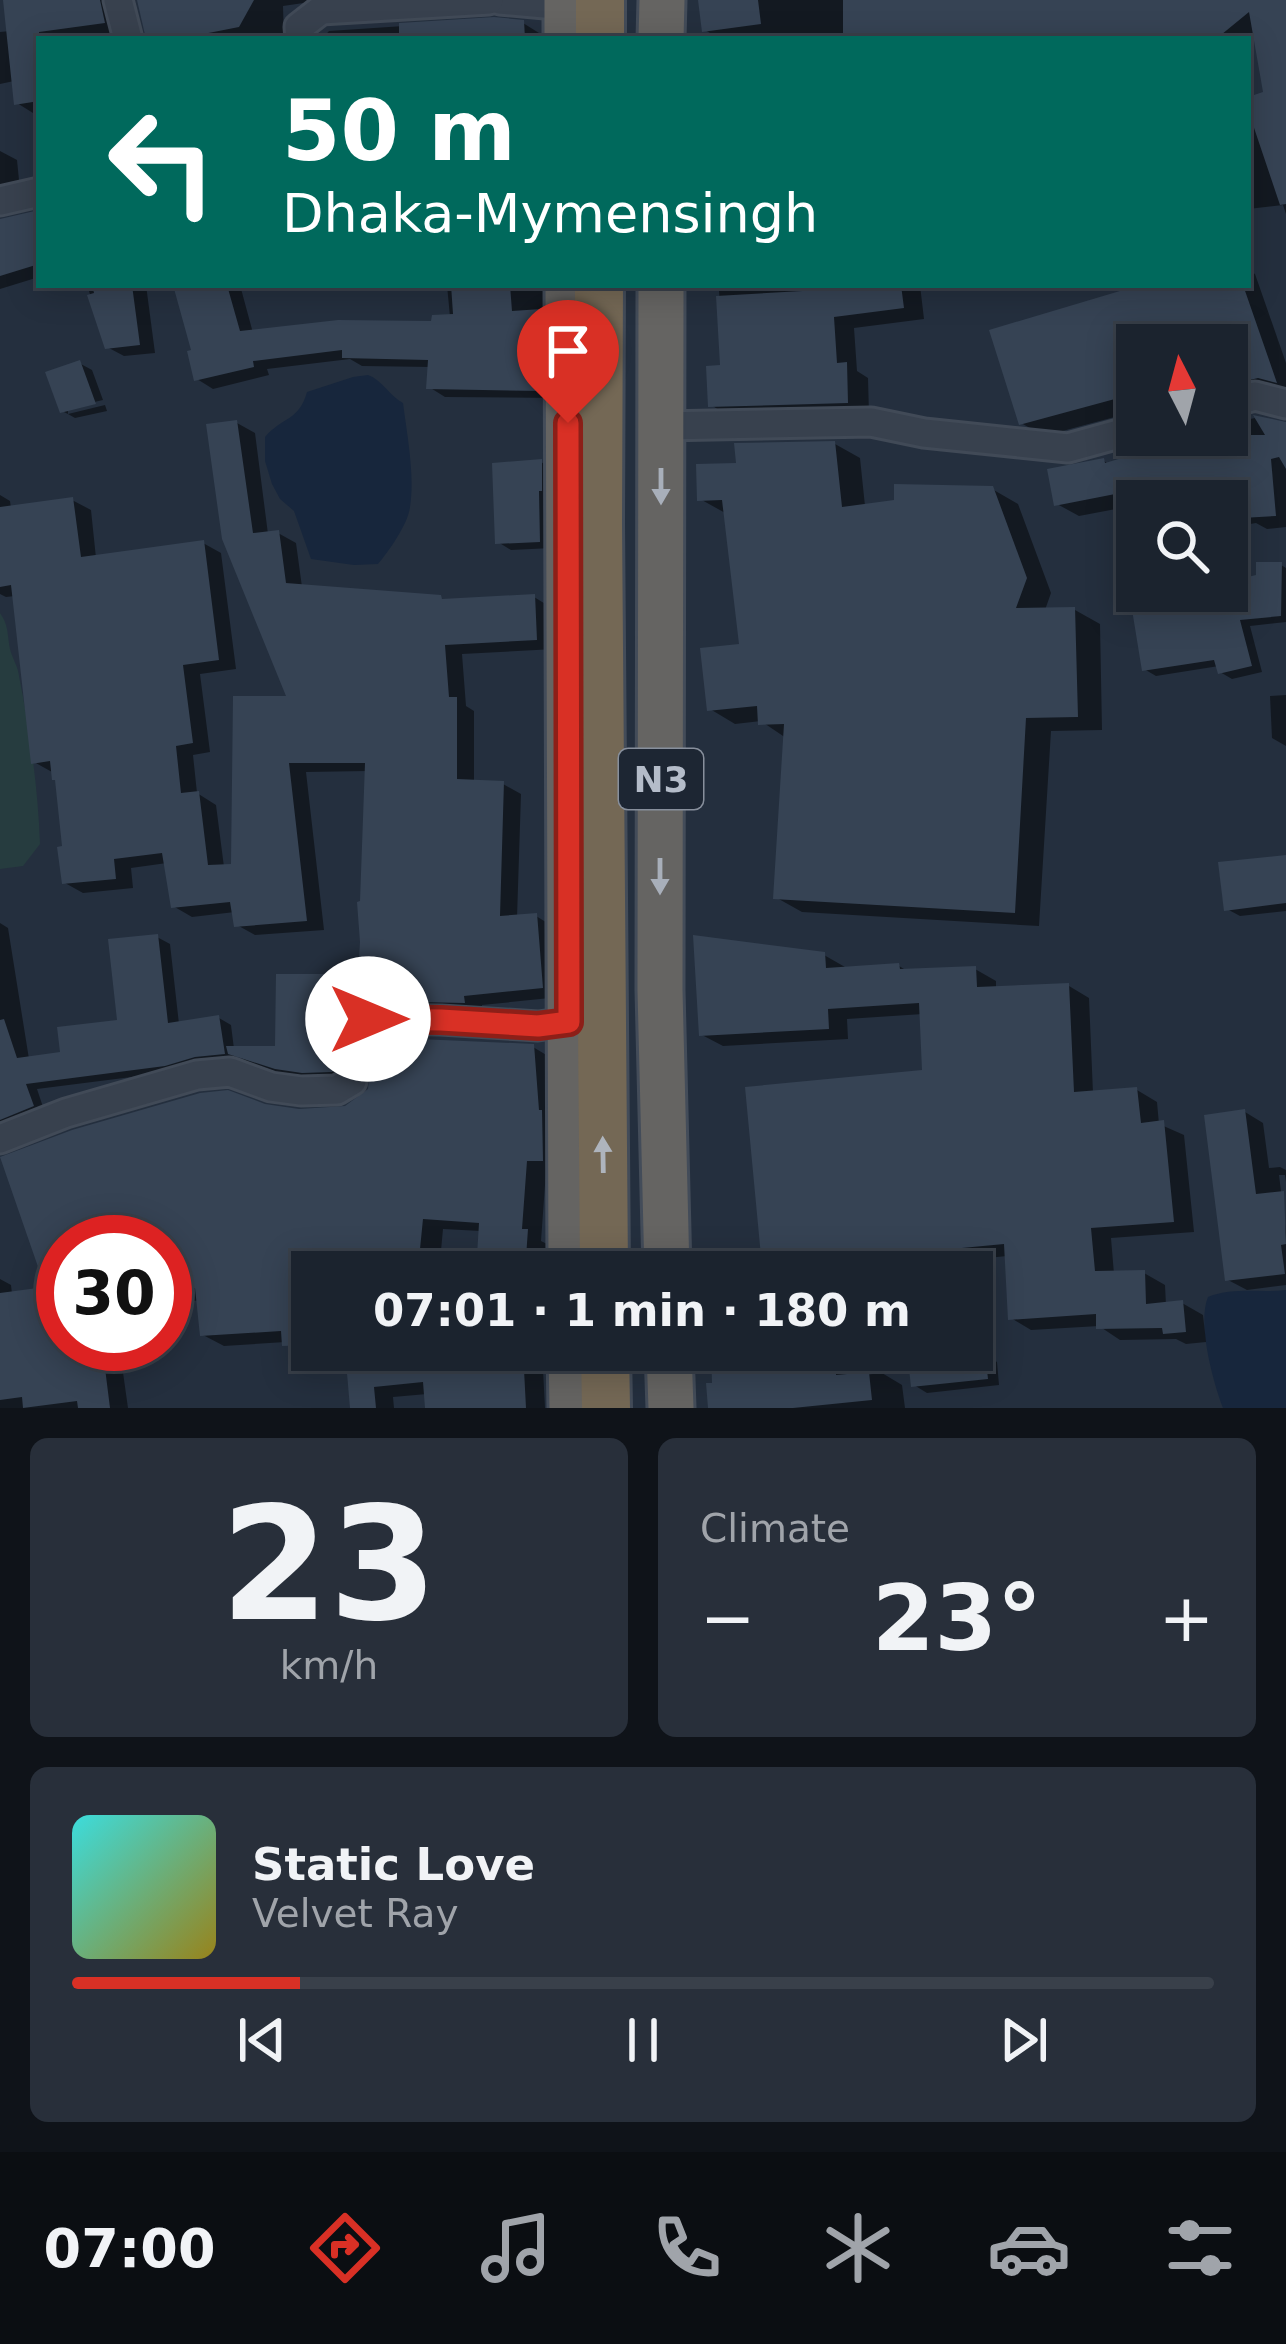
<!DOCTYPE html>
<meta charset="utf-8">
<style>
:root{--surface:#1b232e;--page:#282f3a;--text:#f1f3f6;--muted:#a0a4aa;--line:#39404a;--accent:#d93025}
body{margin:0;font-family:"DejaVu Sans",sans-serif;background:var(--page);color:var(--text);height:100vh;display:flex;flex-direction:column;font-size:45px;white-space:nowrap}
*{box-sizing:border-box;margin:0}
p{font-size:39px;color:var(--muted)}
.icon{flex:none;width:66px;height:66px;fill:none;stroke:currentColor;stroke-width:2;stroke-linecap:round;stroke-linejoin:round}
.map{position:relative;height:1408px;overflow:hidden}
.drawer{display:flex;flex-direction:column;gap:30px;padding:30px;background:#0f1319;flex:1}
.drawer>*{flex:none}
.hud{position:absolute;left:36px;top:36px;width:1215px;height:252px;border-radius:0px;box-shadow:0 6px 30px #0003,0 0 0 3px var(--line);background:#00695c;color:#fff;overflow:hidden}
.needle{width:78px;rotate:354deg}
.fabs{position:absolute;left:1116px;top:324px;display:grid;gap:24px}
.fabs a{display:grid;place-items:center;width:132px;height:132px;border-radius:0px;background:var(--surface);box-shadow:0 6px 30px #0003,0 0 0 3px var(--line);font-size:60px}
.speed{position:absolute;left:36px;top:1215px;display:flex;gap:24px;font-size:60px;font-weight:700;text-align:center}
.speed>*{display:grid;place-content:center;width:156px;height:156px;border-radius:50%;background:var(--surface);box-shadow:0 6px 30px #0003,0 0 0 3px var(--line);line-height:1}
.speed .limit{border:18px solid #d22;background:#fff;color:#111}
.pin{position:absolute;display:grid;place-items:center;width:102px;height:102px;color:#fff;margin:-123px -51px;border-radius:50% 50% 50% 0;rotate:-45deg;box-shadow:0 0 12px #0007}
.pin .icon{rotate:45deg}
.me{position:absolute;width:132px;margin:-66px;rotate:90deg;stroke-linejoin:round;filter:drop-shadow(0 0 9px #0008)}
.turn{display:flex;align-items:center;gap:42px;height:252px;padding:0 48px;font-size:54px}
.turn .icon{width:156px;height:156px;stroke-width:2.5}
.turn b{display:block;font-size:84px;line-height:102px}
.big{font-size:90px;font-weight:600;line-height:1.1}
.drawer .card{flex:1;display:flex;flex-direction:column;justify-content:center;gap:18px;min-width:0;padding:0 42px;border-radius:18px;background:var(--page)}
.drawer .dial{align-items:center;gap:0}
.dial b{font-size:156px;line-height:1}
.song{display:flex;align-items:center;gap:36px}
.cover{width:144px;height:144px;border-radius:18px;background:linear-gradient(135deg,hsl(180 70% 55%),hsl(50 70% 35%))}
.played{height:12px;border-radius:6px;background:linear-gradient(90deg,var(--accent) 20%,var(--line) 20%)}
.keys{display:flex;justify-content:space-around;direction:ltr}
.heat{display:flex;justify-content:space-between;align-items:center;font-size:66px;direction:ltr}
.drawer .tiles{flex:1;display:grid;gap:30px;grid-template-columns:1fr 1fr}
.card:last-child{grid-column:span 2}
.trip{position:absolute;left:291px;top:1251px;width:702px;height:120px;border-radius:0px;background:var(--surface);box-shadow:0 6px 30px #0003,0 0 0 3px var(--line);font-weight:600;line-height:120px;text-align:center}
.menu{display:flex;height:192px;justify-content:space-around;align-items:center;background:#0b0e12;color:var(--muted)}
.menu .icon{width:84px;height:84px}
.menu .current{color:var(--accent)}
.menu b{font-size:54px;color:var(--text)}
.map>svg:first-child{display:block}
.green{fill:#263c3f}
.water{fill:#17263c}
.shadow{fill:#0007}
.building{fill:#364354}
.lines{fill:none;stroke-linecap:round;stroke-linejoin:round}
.minor-casing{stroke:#414a57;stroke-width:33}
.trunk-casing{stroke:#434c59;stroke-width:51}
.motorway-casing{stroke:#434c59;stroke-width:54}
.minor{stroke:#38414e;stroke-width:27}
.trunk{stroke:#656462;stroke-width:45}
.motorway{stroke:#746855;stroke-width:48}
.oneway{fill:#a8afba}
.oneway2{fill:#aeb4bd}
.route-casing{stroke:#8d1f18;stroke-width:30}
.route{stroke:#d93025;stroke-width:21}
.labels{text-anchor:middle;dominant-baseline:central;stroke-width:12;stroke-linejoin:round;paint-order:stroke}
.shield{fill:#1d2633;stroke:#878f9c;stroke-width:3}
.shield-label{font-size:36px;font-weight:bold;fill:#b4bcc9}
</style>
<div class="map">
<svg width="1286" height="1408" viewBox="0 0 1286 1408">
<rect width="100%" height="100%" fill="#242f3e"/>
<path class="green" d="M0 613C9 626 7 634 10 649 12 658 18 666 19 676 30 731 38 788 40 844L23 866 0 869Z"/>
<g class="water">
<path d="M368 375C382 380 390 396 403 403 407 435 415 475 410 507 408 524 389 551 378 564L354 565 311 559 294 511 280 499 272 484 265 461V437C282 417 299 421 307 392L353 377Z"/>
<path d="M1286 1290V1408H1223C1213 1382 1197 1323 1208 1297 1233 1287 1260 1293 1286 1290Z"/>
</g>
<g class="shadow">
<polygon points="6,0 120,0 122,39 39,39 39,112 33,113 17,103 14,81 0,84 0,32 10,31"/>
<polygon points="140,0 324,0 283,6 284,39 249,39 249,36 235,39 148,39"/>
<polygon points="701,0 1286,0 1286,214 1283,205 1248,209 1248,100 1267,95 1256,35 1248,42 1248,39 720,39 705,30"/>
<polygon points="494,20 523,23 539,33 540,39 322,39 329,31"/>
<polygon points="0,151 17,160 20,190 0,203"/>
<polygon points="39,214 39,277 0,289 0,220"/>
<polygon points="1248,270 1255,274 1286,363 1286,391 1231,411 1231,423 1255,418 1286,424 1286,527 1267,529 1256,523 1227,528 1227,501 1137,501 1137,505 1079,516 1057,504 1104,461 1110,465 1183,443 1181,435 1227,435 1227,345 1137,345 1137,411 1044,436 1021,423 1151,285 1248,285"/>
<polygon points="87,285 146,285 155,353 124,356 107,347"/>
<polygon points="174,285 240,285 253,333 434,324 450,317 447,285 546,285 557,398 445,397 429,387 431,367 362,366 350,359 267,369 269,375 213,389 197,379 195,352"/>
<polygon points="708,285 920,285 924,319 854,328 857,371 868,378 869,414 732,418 711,405 724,368 719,291"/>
<polygon points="79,363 92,370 103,400 68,408 68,414 62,411"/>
<polygon points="105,405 107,411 75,418 68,414"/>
<polygon points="237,423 255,433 268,534 278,533 296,543 302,587 440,598 447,601 534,597 552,608 555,649 462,654 466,706 474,711 474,783 503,784 521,794 517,918 536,916 554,927 560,997 482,1005 482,1012 375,1013 352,1080 296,1078 250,1063 235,1055 236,1060 179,1071 37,1089 45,1113 8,1127 0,1123 0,923 8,928 29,1059 64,1054 120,1022 157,937 170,944 179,1024 219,1018 231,1025 234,1049 278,1049 360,977 368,771 306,772 324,930 255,935 237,925 235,912 192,917 173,906 167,863 131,868 133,888 83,893 65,883 65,849 58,780 52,772 34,762 15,596 6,597 0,594 0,495 10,501 11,508 72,500 91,510 96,558 203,543 221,553 236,669 200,674 210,752 193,755 197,793 216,805 224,867 234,866 291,699 225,538"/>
<polygon points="835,444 860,458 865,506 992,489 1018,504 1051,593 1045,610 1075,610 1100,624 1102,730 1051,731 1039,926 802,912 777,898 786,738 761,721 735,724 710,709 743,647 727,514 700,499 739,466"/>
<polygon points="541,462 554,470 552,548 511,550 498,542"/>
<polygon points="1281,565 1286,568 1286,622 1250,626 1262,672 1232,679 1220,672 1219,666 1156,676 1144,669 1132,591 1227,591 1227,586 1259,578"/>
<polygon points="1286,695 1286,746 1272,738 1270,696"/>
<polygon points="1286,858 1286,911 1240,916 1227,909"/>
<polygon points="824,955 845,967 899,966 909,972 975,969 996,981 996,989 1069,986 1089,998 1093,1093 1137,1090 1157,1102 1159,1124 1184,1135 1194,1232 1111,1238 1114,1274 1144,1273 1165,1285 1166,1305 1182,1303 1203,1315 1206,1342 1186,1344 1176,1339 1120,1340 1099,1326 1031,1330 1011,1318 1007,1256 850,1272 766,1272 748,1089 925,1073 923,1014 847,1019 848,1039 723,1046 702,1035"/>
<polygon points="533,1047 553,1059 563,1171 546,1171 541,1241 547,1244 545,1272 479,1272 481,1231 443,1229 439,1272 312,1272 312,1350 542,1350 545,1408 428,1408 427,1394 393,1397 394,1408 353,1408 349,1354 305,1356 285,1342 224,1346 203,1335 199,1300 194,1301 174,1289 170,1258 165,1259 165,1242 63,1242 63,1344 119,1344 128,1408 0,1408 0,1279 11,1285 12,1294 49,1289 4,1158 265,1107 299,1112 346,1109"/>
<polygon points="1245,1112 1263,1123 1269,1168 1280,1167 1286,1170 1286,1182 1285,1175 1279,1175 1286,1232 1286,1285 1247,1290 1228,1280"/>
<polygon points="714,1350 854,1350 855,1376 882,1373 902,1385 905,1408 711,1408 710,1386 715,1386"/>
<polygon points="984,1354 997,1362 999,1385 927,1393 914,1385"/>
</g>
<g class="building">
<polygon points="3,0 100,0 105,23 39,32 39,101 14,105"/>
<polygon points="137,0 254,0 239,27 178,39 146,39"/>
<polygon points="698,0 758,0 761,24 702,32"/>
<polygon points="843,0 1286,0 1286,204 1280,205 1248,110 1248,97 1263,92 1249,12 1216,39 843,39"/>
<polygon points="494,17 524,20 525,39 399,39 399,23"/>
<polygon points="39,210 39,264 0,276 0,219"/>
<polygon points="92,285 132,285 140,345 105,349 87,295 94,293"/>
<polygon points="173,285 227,285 240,331 338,320 431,321 432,315 453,314 451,285 510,285 512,311 541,309 541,391 426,389 428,360 342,358 342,350 253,361 254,367 194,381 187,351 191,350"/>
<polygon points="855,285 901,285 904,308 834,317 837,363 847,362 848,403 708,407 706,366 720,365 716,296 856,288"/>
<polygon points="1140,285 1243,285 1277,383 1258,378 1233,384 1227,374 1227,345 1137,345 1137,393 1019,425 989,330"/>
<polygon points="80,360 96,404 60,413 45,372"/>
<polygon points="1253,415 1286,422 1286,469 1279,457 1271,459 1276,516 1242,518 1240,501 1154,501 1151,487 1054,506 1047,469 1104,458 1105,463 1179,441 1178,435 1265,435"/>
<polygon points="237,420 253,533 279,530 286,583 441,595 442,599 535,594 537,640 445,645 449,697 457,697 457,779 504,781 500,916 537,913 543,988 464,996 465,1003 367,1001 358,1004 340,1019 335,1070 332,1072 302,1073 275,1069 228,1054 226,1046 275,1046 276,974 358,974 360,942 357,902 360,901 365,763 289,763 307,921 234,927 230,902 171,908 162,853 114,859 116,879 62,884 57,847 62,846 55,780 52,780 50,761 31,764 11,585 0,587 0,507 73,497 81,557 204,540 219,660 183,665 193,743 176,746 181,793 199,791 208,865 231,864 233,696 286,696 222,539 206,424"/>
<polygon points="835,441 842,507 894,500 894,484 993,486 1027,578 1016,608 1075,607 1078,717 1026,718 1015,913 773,899 784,724 758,725 757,706 707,711 700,648 739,644 722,500 697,501 696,464 736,463 734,443"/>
<polygon points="542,459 542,491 539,491 540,542 495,544 492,463"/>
<polygon points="1256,562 1282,562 1281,616 1240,620 1252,666 1218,674 1214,660 1142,671 1129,591 1227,591 1227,582 1256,575"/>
<polygon points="1286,855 1286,903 1224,911 1218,862"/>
<polygon points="158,934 168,1023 219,1015 225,1054 195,1057 165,1066 26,1084 34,1106 0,1120 0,1020 4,1019 17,1058 60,1052 57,1027 117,1020 108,939"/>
<polygon points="693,935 825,952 826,968 899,963 900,969 976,966 977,987 1069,983 1074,1092 1137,1087 1141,1123 1164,1120 1174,1222 1091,1228 1095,1271 1145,1270 1146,1304 1183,1300 1186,1332 1163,1334 1162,1328 1096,1329 1096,1314 1008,1320 1004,1244 762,1267 745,1087 922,1070 919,1003 828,1009 829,1029 699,1036"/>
<polygon points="373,1037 534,1044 539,1110 542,1110 543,1161 527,1161 522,1229 528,1229 525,1272 476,1272 479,1223 423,1219 419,1259 399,1257 398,1265 379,1264 379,1272 312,1272 312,1345 282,1346 281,1331 200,1336 195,1288 171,1291 165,1242 63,1242 63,1344 102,1344 110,1408 78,1408 77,1401 23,1408 22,1397 0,1400 0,1293 45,1287 0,1157 72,1130 200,1093 228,1090 265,1104 299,1109 345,1106 368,1089"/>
<polygon points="1245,1109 1256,1194 1284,1191 1286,1244 1281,1245 1285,1274 1225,1281 1204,1115"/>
<polygon points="345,1350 523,1350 526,1408 425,1408 423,1382 374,1387 376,1408 350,1408"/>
<polygon points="711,1350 835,1350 836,1375 869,1372 872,1400 793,1408 708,1408 706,1383 712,1383"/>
<polygon points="985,1351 988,1379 911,1387 908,1359"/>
</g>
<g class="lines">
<defs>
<g id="minor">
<polyline points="118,0 128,39"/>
<polyline points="500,0 567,6"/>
<polyline points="300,39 299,27 321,10 489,0"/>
<polyline points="0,201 39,192"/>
<polyline points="1227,404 1255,396 1286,404"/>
<polyline points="662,426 871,422 924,433 1068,448 1137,429"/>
<polyline points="0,1139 66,1113 197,1075 230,1072 271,1087 301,1091 337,1090 352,1081 356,1027 367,1019 441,1020 538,1026 569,1022"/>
</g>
<g id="trunk">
<polyline points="567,0 567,39"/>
<polyline points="661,39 662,0"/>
<polyline points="568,285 571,1272"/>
<polyline points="661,285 660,990 667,1272"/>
<polyline points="571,1350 572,1408"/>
<polyline points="669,1350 671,1408"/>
</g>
<g id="motorway">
<polyline points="600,39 600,0"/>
<polyline points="599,285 598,522 604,1272"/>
<polyline points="605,1350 606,1408"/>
</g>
</defs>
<use href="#minor" class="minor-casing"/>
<use href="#trunk" class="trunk-casing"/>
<use href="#motorway" class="motorway-casing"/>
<use href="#minor" class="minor"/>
<use href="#trunk" class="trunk"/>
<use href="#motorway" class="motorway"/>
</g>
<defs><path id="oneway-solid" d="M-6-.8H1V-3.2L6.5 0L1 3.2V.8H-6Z" transform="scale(3)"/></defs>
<g class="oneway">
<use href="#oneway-solid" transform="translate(661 486) rotate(90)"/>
<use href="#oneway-solid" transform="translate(660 876) rotate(90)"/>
</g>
<use class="oneway2" href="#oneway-solid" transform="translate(603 1155) rotate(-91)"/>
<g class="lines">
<defs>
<polyline id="route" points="368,1019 441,1020 538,1026 569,1022 568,423"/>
</defs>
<use href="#route" class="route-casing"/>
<use href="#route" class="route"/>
</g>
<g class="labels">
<rect class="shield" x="619" y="749" width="84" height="60" rx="9"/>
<g class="shield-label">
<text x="661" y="779">N3</text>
</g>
</g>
</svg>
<div class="fabs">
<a><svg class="needle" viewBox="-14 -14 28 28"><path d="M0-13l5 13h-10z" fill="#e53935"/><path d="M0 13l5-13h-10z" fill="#a0a4aa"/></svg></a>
<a><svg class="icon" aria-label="search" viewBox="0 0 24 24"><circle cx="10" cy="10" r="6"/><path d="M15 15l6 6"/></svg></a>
</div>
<div class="speed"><div class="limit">30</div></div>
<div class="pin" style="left:568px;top:423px;background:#d93025"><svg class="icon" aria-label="arrive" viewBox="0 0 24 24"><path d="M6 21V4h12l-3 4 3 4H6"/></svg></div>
<svg class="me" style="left:368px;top:1019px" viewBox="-20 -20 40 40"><circle r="19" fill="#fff"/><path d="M0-13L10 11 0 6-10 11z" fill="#d93025"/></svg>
<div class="trip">07:01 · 1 min · 180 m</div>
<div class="hud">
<div class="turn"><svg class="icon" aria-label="left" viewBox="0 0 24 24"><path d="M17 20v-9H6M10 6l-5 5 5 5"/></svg><div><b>50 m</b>Dhaka-Mymensingh</div></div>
</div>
</div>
<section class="drawer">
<div class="tiles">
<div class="card dial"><b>23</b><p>km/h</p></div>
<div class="card"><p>Climate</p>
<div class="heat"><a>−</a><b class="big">23°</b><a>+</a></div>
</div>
<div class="card">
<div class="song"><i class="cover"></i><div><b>Static Love</b><p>Velvet Ray</p></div></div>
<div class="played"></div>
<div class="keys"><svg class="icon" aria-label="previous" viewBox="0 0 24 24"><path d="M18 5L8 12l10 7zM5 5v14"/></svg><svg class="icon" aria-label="pause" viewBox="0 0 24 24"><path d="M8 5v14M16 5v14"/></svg><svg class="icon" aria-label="next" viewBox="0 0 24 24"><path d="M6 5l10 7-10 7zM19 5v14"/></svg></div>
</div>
</div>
</section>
<nav class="menu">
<b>07:00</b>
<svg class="icon current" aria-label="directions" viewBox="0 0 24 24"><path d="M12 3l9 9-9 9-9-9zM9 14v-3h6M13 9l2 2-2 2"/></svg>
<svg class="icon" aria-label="music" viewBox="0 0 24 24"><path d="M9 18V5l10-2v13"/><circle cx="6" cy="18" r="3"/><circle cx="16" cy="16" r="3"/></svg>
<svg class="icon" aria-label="phone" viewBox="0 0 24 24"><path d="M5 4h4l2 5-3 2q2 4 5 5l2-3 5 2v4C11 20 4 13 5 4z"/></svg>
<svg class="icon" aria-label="climate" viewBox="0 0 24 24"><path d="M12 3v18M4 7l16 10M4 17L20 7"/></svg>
<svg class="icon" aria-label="car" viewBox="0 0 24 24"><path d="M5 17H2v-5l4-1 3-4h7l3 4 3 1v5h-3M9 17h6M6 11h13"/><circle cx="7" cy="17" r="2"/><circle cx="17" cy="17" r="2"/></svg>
<svg class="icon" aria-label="filters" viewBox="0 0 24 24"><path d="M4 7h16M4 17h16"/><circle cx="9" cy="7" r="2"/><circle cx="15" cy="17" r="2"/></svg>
</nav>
